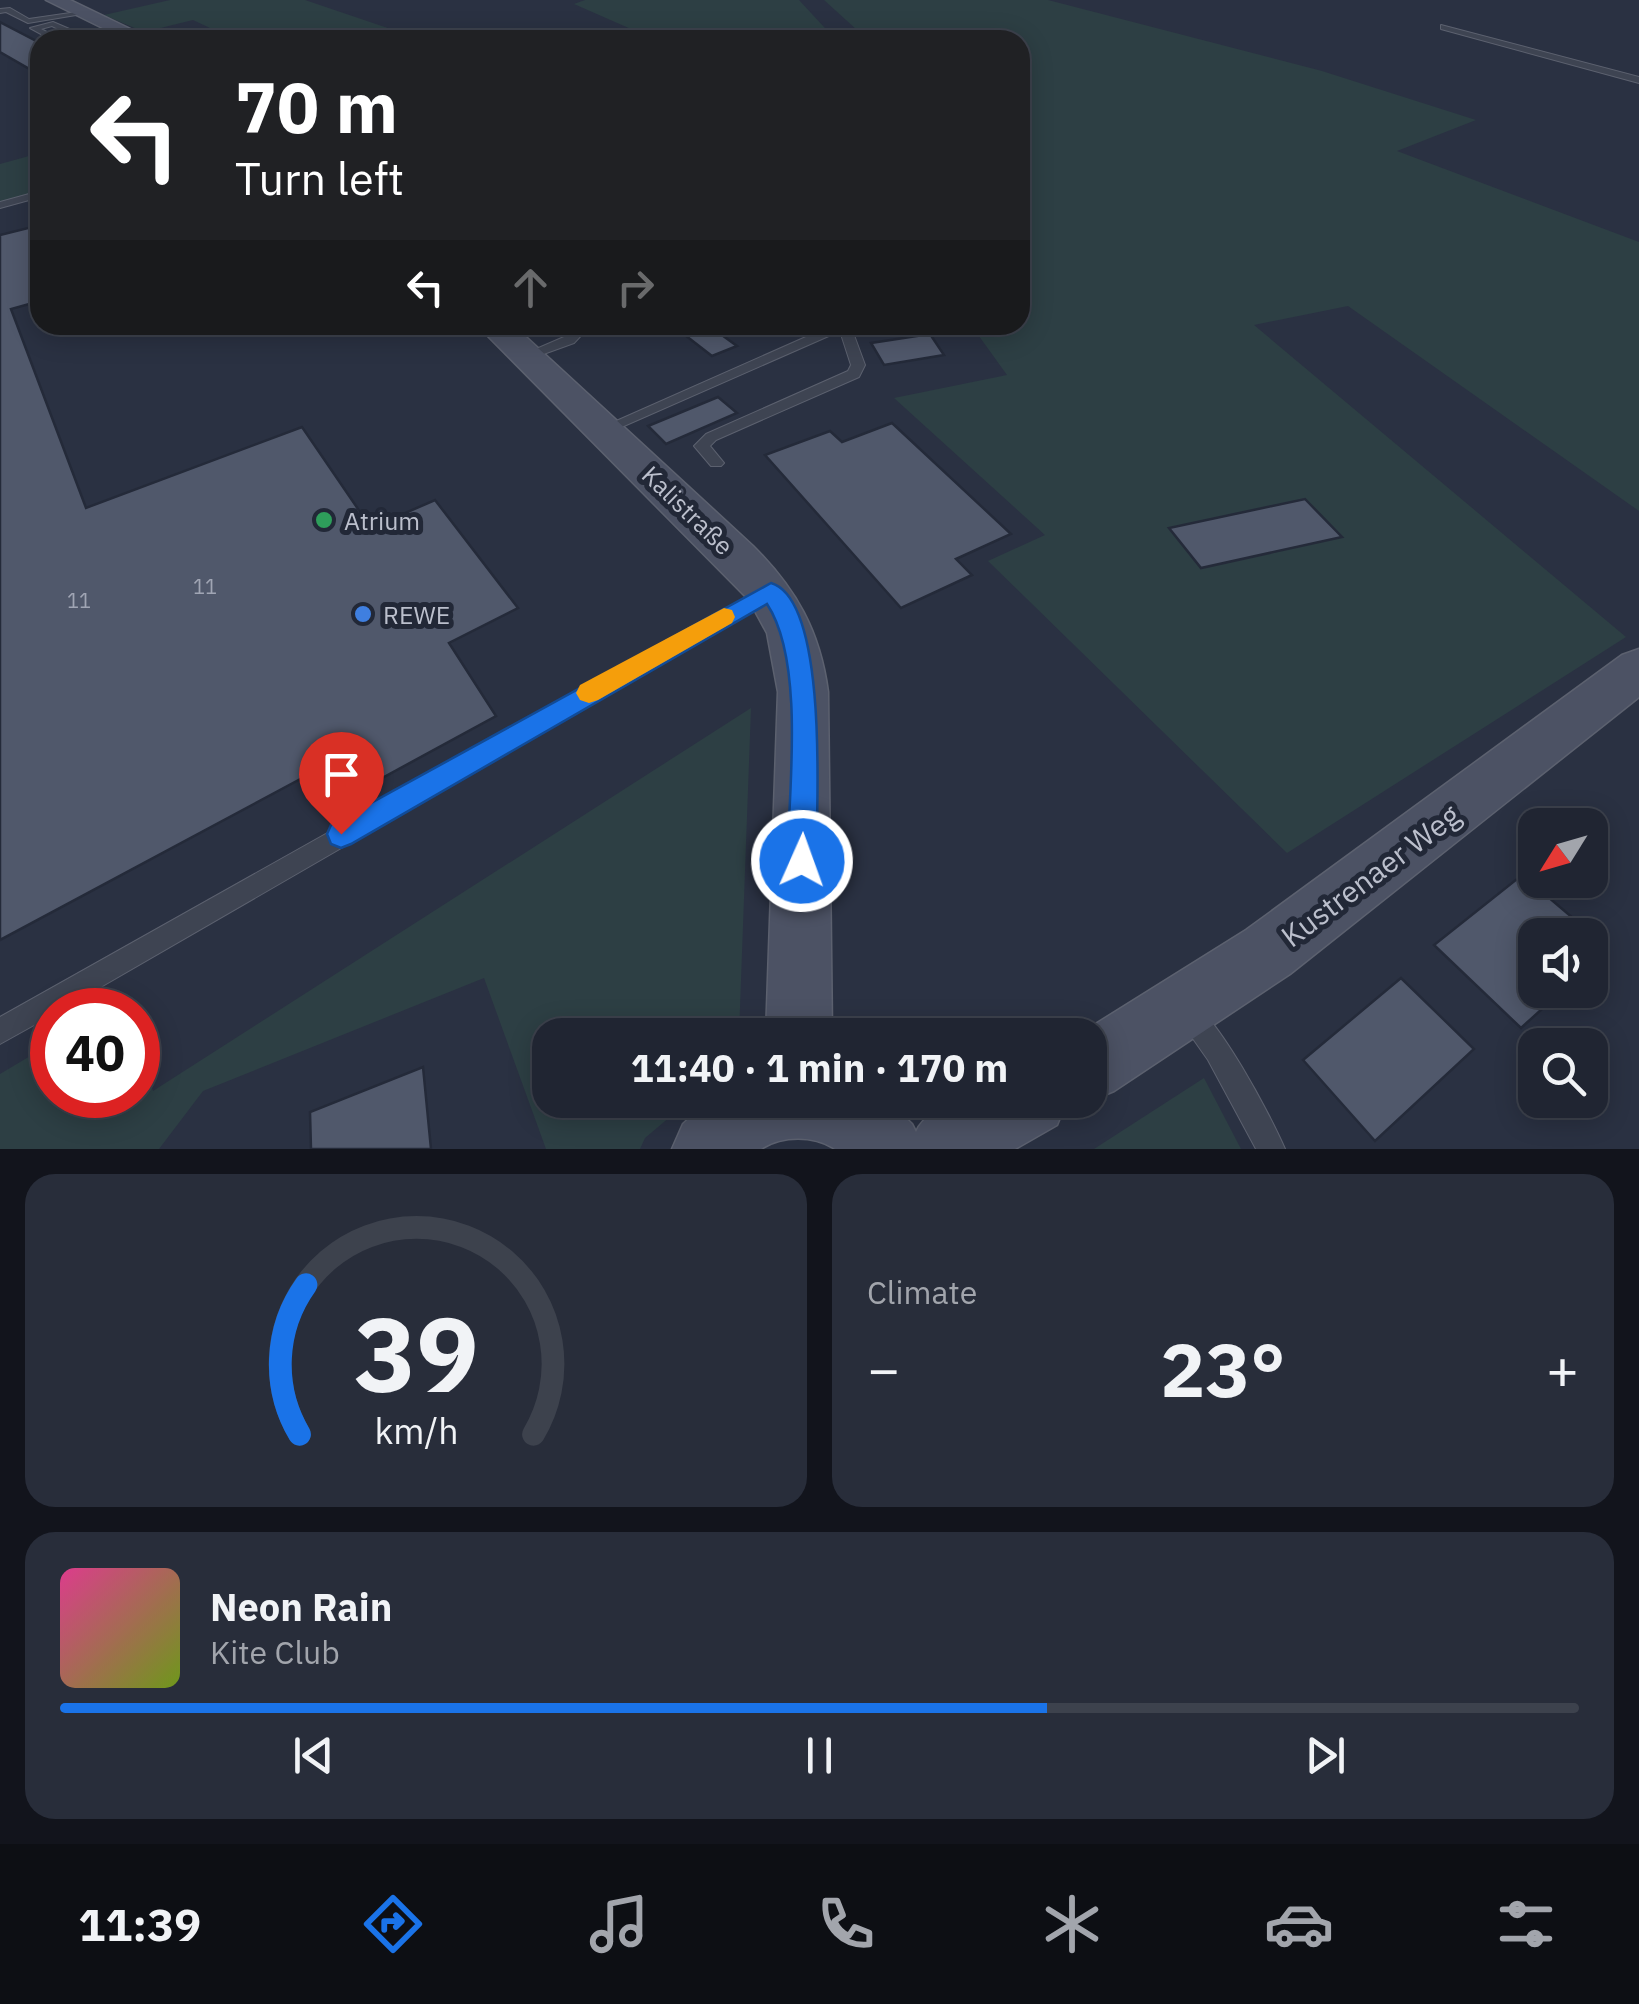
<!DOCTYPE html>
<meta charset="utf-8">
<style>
:root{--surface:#202532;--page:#282d3a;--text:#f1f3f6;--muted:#a2a5ac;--line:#3d424d;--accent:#1a73e8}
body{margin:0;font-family:"IBM Plex Sans",sans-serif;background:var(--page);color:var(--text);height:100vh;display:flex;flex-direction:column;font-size:38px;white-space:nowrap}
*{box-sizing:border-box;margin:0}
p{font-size:32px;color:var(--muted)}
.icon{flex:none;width:55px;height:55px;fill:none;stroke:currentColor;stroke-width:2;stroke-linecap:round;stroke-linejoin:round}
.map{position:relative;height:1149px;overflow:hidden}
.sheet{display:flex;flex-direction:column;gap:25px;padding:25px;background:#12141c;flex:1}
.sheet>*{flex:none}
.hud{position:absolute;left:30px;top:30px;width:1000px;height:305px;border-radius:30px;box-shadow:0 5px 25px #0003,0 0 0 2px var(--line);background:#202124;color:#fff;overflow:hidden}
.needle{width:65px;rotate:233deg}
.buttons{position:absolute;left:1518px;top:808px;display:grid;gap:20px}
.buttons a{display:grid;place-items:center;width:90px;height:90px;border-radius:20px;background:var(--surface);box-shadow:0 5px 25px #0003,0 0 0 2px var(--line);font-size:50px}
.speed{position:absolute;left:30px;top:988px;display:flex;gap:20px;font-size:50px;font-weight:700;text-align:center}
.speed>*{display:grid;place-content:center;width:130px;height:130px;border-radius:50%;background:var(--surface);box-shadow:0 5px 25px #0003,0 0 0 2px var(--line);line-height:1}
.speed .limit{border:15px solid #d22;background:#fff;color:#111}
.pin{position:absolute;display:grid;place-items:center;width:85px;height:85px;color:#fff;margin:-102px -42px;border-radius:50% 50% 50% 0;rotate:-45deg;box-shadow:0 0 10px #0007}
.pin .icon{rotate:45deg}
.me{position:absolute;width:110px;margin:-55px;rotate:2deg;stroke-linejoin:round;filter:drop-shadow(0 0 8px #0008)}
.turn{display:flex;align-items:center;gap:35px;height:210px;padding:0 40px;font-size:45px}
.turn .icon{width:130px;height:130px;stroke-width:2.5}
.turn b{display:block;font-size:70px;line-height:85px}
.lanes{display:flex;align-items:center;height:95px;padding:0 40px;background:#0003;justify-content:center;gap:50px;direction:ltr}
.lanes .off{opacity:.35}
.big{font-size:75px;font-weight:700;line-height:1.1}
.sheet .card{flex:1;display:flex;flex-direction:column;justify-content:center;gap:15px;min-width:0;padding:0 35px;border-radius:30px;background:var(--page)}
.sheet .dial{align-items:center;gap:0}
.dial svg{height:260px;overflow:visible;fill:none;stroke:var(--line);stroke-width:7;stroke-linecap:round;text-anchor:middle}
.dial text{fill:var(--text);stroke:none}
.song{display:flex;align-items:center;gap:30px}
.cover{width:120px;height:120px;border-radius:15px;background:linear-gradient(135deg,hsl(330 70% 55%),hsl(80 70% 35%))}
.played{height:10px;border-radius:5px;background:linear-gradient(90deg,var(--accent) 65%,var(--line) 65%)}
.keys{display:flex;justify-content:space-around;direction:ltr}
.heat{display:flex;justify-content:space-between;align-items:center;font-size:55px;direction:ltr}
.sheet .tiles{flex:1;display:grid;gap:25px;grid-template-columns:1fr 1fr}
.card:last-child{grid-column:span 2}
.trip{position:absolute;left:532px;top:1018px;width:575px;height:100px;border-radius:30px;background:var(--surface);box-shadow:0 5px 25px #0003,0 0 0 2px var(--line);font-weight:700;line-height:100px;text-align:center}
.tabs{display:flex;height:160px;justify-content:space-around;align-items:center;background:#0d0f14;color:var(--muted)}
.tabs .icon{width:70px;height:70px}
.tabs .current{color:var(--accent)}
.tabs b{font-size:45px;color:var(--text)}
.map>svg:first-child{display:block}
.green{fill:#2d3f44}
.building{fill:#50586b;stroke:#242a39;stroke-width:2.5}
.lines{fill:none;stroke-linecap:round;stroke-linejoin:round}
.lane-casing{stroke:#5c616f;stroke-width:2}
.secondary-casing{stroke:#5c616f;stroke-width:3}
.lane{fill:#3e4452;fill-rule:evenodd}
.secondary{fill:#4c5264;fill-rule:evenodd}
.route{fill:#1a73e8;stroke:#114b97;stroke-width:2.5}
.slow{fill:#f59e0b}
.leisure-dot{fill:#2e9e5b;stroke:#222837;stroke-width:4}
.shop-dot{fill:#3f7fe0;stroke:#222837;stroke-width:4}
.labels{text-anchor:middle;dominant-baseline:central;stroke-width:10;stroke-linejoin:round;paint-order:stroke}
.number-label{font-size:20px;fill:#a0a5b4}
.street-label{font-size:25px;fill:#bbbfcc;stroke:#222837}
.poi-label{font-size:25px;fill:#bbbfcc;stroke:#222837;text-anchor:start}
.near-street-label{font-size:30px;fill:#bbbfcc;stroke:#222837}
</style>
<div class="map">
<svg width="1639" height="1149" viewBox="0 0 1639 1149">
<rect width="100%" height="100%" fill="#2a3142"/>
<g class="green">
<polygon points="170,0 305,0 423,40 163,40 210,28 193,20 144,32 104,15"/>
<polygon points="585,0 799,0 836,40 656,40 574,4"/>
<polygon points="824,0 1048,0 1322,71 1476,120 1397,151 1639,242 1639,511 1348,306 1254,325 1626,637 1287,853 988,561 1045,535 894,398 1007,375 971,325 1020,325 1020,40 868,40"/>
<polygon points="40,153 40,192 0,204 0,164"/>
<polygon points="751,708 739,1035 550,1035 550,1100 690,1100 645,1138 640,1149 546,1149 484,978 203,1091 159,1149 0,1149 0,1074 52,1043 52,1095 138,1095 138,1041 153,1091"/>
<polygon points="1204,1078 1241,1149 1094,1149"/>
</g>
<g class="building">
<polygon points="0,22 40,43 40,75 0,52"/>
<polygon points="40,225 40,301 11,309 86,508 302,427 371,528 435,500 518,608 449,643 496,716 340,801 323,767 0,940 0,235"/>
<polygon points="672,325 708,325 737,346 712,356"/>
<polygon points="930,334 944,355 884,365 871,343"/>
<polygon points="718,397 737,413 666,444 648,426"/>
<polygon points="892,423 1011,534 956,559 972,575 901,608 765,455 830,431 842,442"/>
<polygon points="1305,499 1342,537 1201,568 1169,528"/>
<polygon points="1522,875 1593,935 1535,935 1535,990 1563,990 1521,1028 1434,945"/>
<polygon points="1401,978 1474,1049 1375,1141 1303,1060"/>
<polygon points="423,1067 431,1149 311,1149 310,1112"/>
</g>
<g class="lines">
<defs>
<g id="lane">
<polygon points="10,8 29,19 84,11 88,13 28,23 6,12 0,13 0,9"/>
<polygon points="53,22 81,34 116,26 120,28 65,40 72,36 52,26 41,29 62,40 52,40 30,28"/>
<polygon points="1441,25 1639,77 1639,83 1441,29"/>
<polygon points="40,191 40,197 0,208 0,202"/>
<polygon points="577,325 591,325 574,343 527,360 520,356 564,337"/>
<polygon points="833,325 851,327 865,365 859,377 716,440 710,446 724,463 721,466 711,466 694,446 706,434 848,371 851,365 840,331 608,433 598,433 596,430"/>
<polygon points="771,584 777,586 780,591 777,596 61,1010 52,1010 52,1015 0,1044 0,1017"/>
<path d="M1188 1000C1216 1012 1272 1118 1285 1149H1256L1208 1060 1175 1013 1179 1004Z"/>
</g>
<g id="secondary">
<polygon points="46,0 70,0 153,40 127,40"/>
<path d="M477 325H513L753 546C796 589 820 631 828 692L832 1035H766L778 692 767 633 749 600Z"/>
<polygon points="1639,649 1639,697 1290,974 1114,1091 1090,1101 1087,1100 1090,1035 1078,1035 1246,930 1622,655"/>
<path d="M709 1100H887L912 1124 916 1132C934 1089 1028 1100 1067 1100L1057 1125 1015 1149H835C814 1135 782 1135 761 1149H672L683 1124Z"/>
</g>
</defs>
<use href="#lane" class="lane-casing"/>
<use href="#secondary" class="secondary-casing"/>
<use href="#lane" class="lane"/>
<use href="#secondary" class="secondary"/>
</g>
<path class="route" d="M771 583C829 600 817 810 816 861L812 871 802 875 791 871 787 861C789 793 805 661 767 604L351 844 341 848 331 844 327 834 331 825Z"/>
<polygon class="slow" points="724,608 732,610 735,617 732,623 598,700 589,703 580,700 576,693 580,685"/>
<circle class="leisure-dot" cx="324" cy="520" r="10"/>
<circle class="shop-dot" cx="363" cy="614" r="10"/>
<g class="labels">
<g class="number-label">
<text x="205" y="586">11</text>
<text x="79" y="600">11</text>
</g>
<g class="street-label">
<text transform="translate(688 510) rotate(44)">Kalistraße</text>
</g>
<g class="poi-label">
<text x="344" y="520">Atrium</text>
<text x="383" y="614">REWE</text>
</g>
<g class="near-street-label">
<text transform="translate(1370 875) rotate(-37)">Kustrenaer Weg</text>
</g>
</g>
</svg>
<div class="buttons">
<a><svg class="needle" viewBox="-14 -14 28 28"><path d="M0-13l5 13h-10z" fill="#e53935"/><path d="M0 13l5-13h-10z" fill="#a2a5ac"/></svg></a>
<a><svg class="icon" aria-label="sound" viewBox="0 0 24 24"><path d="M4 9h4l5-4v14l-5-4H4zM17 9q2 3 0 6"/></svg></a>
<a><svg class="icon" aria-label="search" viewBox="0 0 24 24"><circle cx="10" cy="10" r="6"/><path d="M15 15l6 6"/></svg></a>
</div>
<div class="speed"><div class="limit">40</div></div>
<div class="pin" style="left:341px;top:834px;background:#d93025"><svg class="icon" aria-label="arrive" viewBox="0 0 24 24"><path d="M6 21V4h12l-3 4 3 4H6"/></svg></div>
<svg class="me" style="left:802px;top:861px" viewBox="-20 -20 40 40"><circle r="17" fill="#1a73e8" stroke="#fff" stroke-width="3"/><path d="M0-11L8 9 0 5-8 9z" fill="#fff"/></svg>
<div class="trip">11:40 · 1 min · 170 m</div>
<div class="hud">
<div class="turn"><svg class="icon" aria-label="left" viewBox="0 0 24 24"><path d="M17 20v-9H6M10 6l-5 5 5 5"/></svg><div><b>70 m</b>Turn left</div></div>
<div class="lanes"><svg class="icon" aria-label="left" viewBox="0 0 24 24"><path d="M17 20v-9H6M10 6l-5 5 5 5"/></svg><svg class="icon off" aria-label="ahead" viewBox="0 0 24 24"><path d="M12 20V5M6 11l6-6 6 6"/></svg><svg class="icon off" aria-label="right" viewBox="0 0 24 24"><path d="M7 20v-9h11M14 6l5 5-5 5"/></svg></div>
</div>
</div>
<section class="sheet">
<div class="tiles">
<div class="card dial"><svg viewBox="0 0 100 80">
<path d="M14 69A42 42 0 1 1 86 69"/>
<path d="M14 69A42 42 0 0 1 16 23" stroke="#1a73e8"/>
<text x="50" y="56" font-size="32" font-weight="700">39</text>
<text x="50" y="72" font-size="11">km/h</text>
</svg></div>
<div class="card"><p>Climate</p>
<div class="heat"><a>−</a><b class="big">23°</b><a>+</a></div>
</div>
<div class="card">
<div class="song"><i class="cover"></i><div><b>Neon Rain</b><p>Kite Club</p></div></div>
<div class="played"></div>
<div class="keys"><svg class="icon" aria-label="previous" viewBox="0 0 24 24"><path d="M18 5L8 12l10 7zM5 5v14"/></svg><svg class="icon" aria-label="pause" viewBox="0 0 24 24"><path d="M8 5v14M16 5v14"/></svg><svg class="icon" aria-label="next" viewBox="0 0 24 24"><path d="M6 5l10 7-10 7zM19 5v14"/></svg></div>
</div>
</div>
</section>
<nav class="tabs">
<b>11:39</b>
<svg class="icon current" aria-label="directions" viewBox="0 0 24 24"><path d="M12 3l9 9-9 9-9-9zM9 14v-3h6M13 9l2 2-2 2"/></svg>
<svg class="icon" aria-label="music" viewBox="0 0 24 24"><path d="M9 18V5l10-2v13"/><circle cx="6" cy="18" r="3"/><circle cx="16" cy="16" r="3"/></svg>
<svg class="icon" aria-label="phone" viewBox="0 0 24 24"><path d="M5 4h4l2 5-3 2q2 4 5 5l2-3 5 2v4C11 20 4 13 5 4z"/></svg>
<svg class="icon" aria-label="climate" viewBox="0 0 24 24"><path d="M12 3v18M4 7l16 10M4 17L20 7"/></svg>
<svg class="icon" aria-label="car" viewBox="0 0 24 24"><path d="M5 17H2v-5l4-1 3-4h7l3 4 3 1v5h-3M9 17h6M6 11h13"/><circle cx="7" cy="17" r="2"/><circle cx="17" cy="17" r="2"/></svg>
<svg class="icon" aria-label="filters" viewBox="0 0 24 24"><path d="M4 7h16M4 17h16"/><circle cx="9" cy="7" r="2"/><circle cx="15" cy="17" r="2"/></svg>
</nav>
